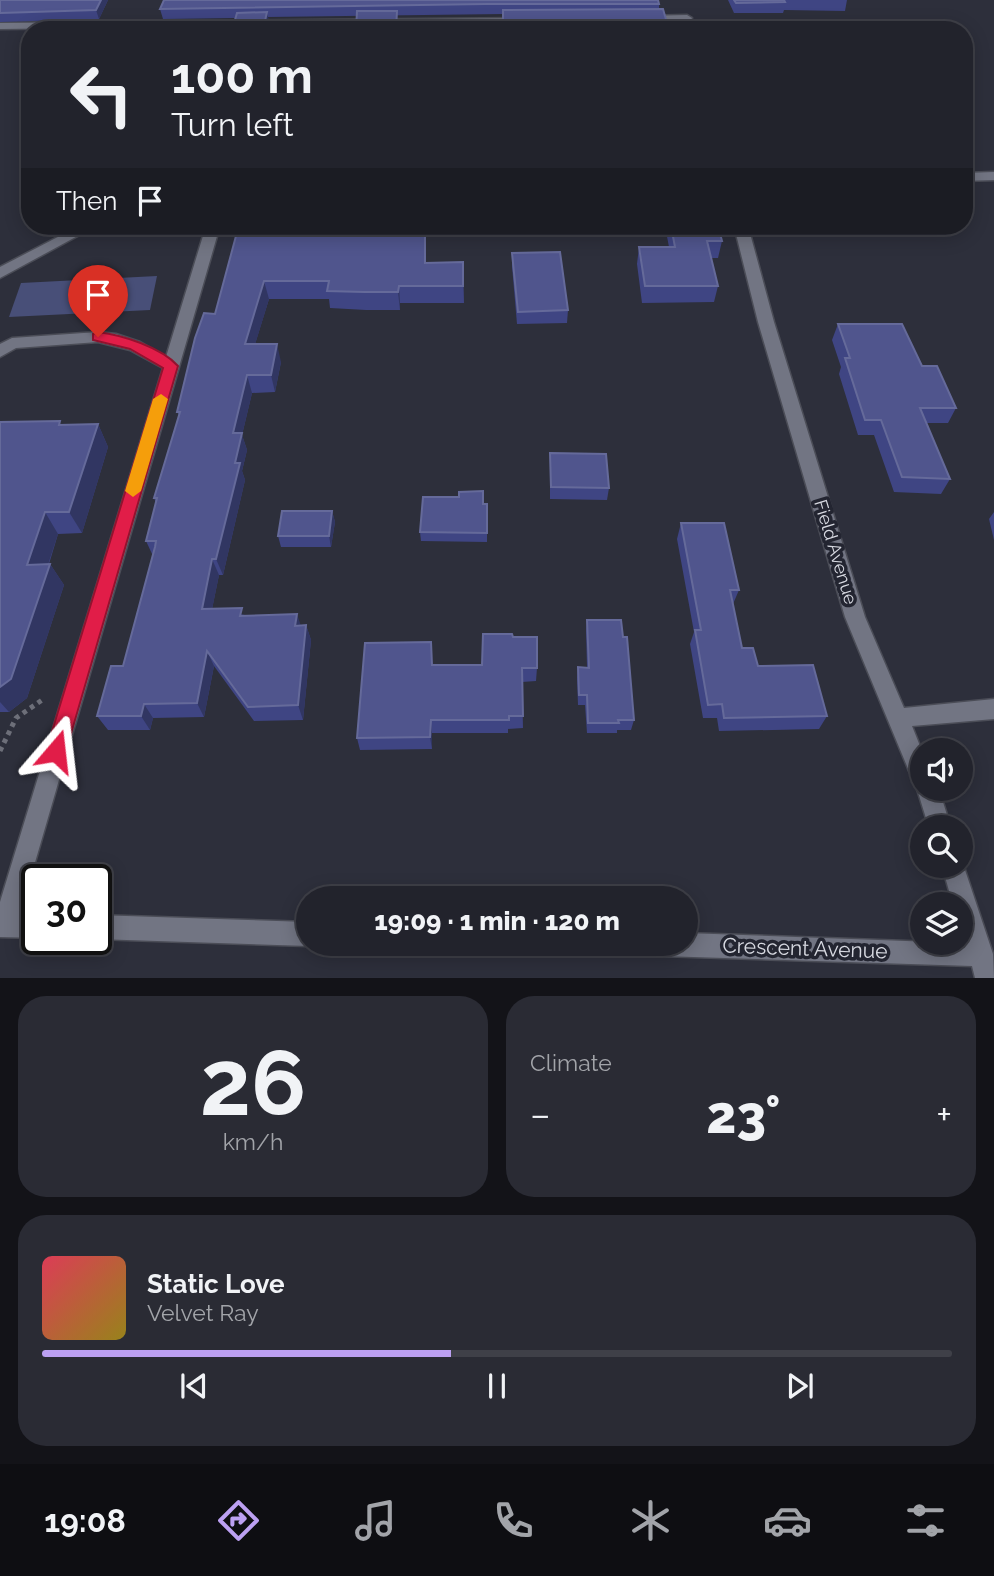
<!DOCTYPE html>
<meta charset="utf-8">
<style>
:root{--surface:#22232c;--page:#2a2b34;--text:#f1f3f6;--muted:#a2a4a9;--line:#3f4048;--accent:#bca0f2}
body{margin:0;font-family:Raleway,sans-serif;background:var(--page);color:var(--text);height:100vh;display:flex;flex-direction:column;font-size:26px;white-space:nowrap}
*{box-sizing:border-box;margin:0}
p{font-size:23px;color:var(--muted)}
.icon{flex:none;width:38px;height:38px;fill:none;stroke:currentColor;stroke-width:2;stroke-linecap:round;stroke-linejoin:round}
.map{position:relative;height:978px;overflow:hidden}
.panel{display:flex;flex-direction:column;gap:18px;padding:18px;background:#131318;flex:1}
.panel>*{flex:none}
.guide{position:absolute;left:21px;top:21px;width:952px;height:214px;border-radius:28px;box-shadow:0 4px 18px #0003,0 0 0 2px var(--line);background:#22232c;color:var(--text);overflow:hidden}
.controls{position:absolute;left:910px;top:738px;display:grid;gap:14px}
.controls a{display:grid;place-items:center;width:63px;height:63px;border-radius:50%;background:var(--surface);box-shadow:0 4px 18px #0003,0 0 0 2px var(--line);font-size:35px}
.speed{position:absolute;left:21px;top:864px;display:flex;gap:14px;font-size:35px;font-weight:700;text-align:center}
.speed>*{display:grid;place-content:center;width:91px;height:91px;border-radius:50%;background:var(--surface);box-shadow:0 4px 18px #0003,0 0 0 2px var(--line);line-height:1}
.speed .limit{border:4px solid #111;border-radius:10px;background:#fff;color:#111}
.pin{position:absolute;display:grid;place-items:center;width:60px;height:60px;color:#fff;margin:-72px -30px;border-radius:50% 50% 50% 0;rotate:-45deg;box-shadow:0 0 7px #0007}
.pin .icon{rotate:45deg}
.me{position:absolute;width:77px;margin:-38px;rotate:17deg;stroke-linejoin:round;filter:drop-shadow(0 0 5px #0008)}
.turn{display:flex;align-items:center;gap:24px;height:147px;padding:0 35px;font-size:32px}
.turn .icon{width:91px;height:91px;stroke-width:2.5}
.turn b{display:block;font-size:49px;line-height:60px}
.then{display:flex;align-items:center;height:66px;padding:0 35px;background:#0003;gap:14px;font-size:26px}
.big{font-size:52px;font-weight:800;line-height:1.1}
.panel .card{flex:1;display:flex;flex-direction:column;justify-content:center;gap:10px;min-width:0;padding:0 24px;border-radius:28px;background:var(--page)}
.panel .dial{align-items:center;gap:0}
.dial b{font-size:91px;line-height:1}
.song{display:flex;align-items:center;gap:21px}
.cover{width:84px;height:84px;border-radius:10px;background:linear-gradient(135deg,hsl(350 70% 55%),hsl(50 70% 35%))}
.played{height:7px;border-radius:4px;background:linear-gradient(90deg,var(--accent) 45%,var(--line) 45%)}
.keys{display:flex;justify-content:space-around;direction:ltr}
.heat{display:flex;justify-content:space-between;align-items:center;font-size:38px;direction:ltr}
.panel .tiles{flex:1;display:grid;gap:18px;grid-template-columns:1fr 1fr}
.card:last-child{grid-column:span 2}
.trip{position:absolute;left:296px;top:886px;width:402px;height:70px;border-radius:35px;background:var(--surface);box-shadow:0 4px 18px #0003,0 0 0 2px var(--line);font-weight:800;line-height:70px;text-align:center}
.dock{display:flex;height:112px;justify-content:space-around;align-items:center;background:#0e0e12;color:var(--muted)}
.dock .icon{width:49px;height:49px}
.dock .on{color:var(--accent)}
.dock b{font-size:32px;color:var(--text)}
.map>svg:first-child{display:block}
.green{fill:#484f78}
.lines{fill:none;stroke-linecap:round;stroke-linejoin:round}
.minor-casing{stroke:#4b4d57;stroke-width:3}
.path{stroke:#6d6f79;stroke-width:5;stroke-dasharray:4.5 4.5;stroke-linecap:butt}
.minor{fill:#727583;fill-rule:evenodd}
.wall{fill:#3f4583}
.shaded-wall{fill:#313662}
.building{fill:#50558d;stroke:#656a9a;stroke-width:2}
.route{fill:#e11d48;stroke:#92132f;stroke-width:2}
.slow{fill:#f59e0b}
.labels{text-anchor:middle;dominant-baseline:central;stroke-width:7;stroke-linejoin:round;paint-order:stroke}
.street-label{font-size:18px;fill:#d7d9e1;stroke:#232531}
.near-street-label{font-size:21px;fill:#d7d9e1;stroke:#232531}
</style>
<div class="map">
<svg width="994" height="978" viewBox="0 0 994 978">
<rect width="100%" height="100%" fill="#2d2f3b"/>
<polygon class="green" points="157,276 150,310 9,317 21,283"/>
<g class="lines">
<defs>
<g id="minor">
<polygon points="687,15 692,18 691,20 642,22 637,19 642,16"/>
<polygon points="530,18 530,22 526,23 0,29 0,23"/>
<polygon points="994,172 994,180 964,181 964,173"/>
<polygon points="79,226 96,226 0,278 0,267"/>
<polygon points="206,226 220,226 20,914 37,914 37,938 0,937 0,902 163,368 130,350 98,342 16,348 0,357 0,344 12,338 98,332 116,334 140,342 166,357"/>
<polygon points="734,226 748,226 774,322 865,617 904,708 994,699 994,719 912,726 922,751 922,789 939,789 951,828 929,828 917,789 919,785 914,783 845,617 758,322"/>
<polygon points="961,858 993,954 994,978 975,978 972,966 630,955 621,952 618,943 686,943 686,933 961,943 964,941 961,929 961,905 953,905 942,866 961,866"/>
<polygon points="96,915 308,922 308,943 315,943 308,946 96,939"/>
</g>
</defs>
<use href="#minor" class="minor-casing"/>
<polyline class="path" points="0,751 16,718 45,698"/>
<use href="#minor" class="minor"/>
</g>
<g class="wall">
<polygon points="0,0 108,0 99,19 0,22"/>
<polygon points="164,0 659,4 659,9 503,14 268,17 270,28 235,18 163,19 160,9"/>
<polygon points="728,0 847,0 845,11 784,10 783,13 734,13"/>
<polygon points="254,226 426,226 426,263 463,262 464,303 400,303 400,310 366,310 330,308 329,299 269,299 255,344 281,362 275,392 252,393 242,435 247,450 242,471 245,480 223,575 219,575 212,609 300,625 306,625 311,640 303,720 254,721 214,666 204,717 153,718 150,730 108,730 97,716 123,666 153,556 146,541 156,503 154,498 179,415 177,412 215,314 251,236"/>
<polygon points="665,226 718,226 722,241 718,258 711,258 718,286 714,302 642,303 637,264 639,247 669,247"/>
<polygon points="512,253 568,310 567,323 517,324 512,266"/>
<polygon points="838,324 922,366 956,408 948,423 926,423 950,479 941,494 894,492 874,435 858,435 839,374 841,367 832,340"/>
<polygon points="0,422 62,425 98,424 108,447 82,533 58,534 49,564 50,564 64,585 27,698 9,712 0,712"/>
<polygon points="550,453 609,488 607,500 550,499"/>
<polygon points="483,504 487,504 487,542 421,541 420,532"/>
<polygon points="332,511 335,522 331,547 281,547 278,536"/>
<polygon points="994,512 994,540 989,519"/>
<polygon points="681,523 739,590 733,604 742,648 758,666 827,716 819,729 719,731 717,718 703,718 690,644 694,632 677,539"/>
<polygon points="587,620 634,720 631,730 617,730 617,733 587,733 585,705 578,705 577,678 578,667 587,667 586,631"/>
<polygon points="513,637 537,668 536,681 522,682 523,728 508,729 508,733 432,733 432,749 360,750 357,738 433,665 482,665"/>
</g>
<g class="shaded-wall">
<polygon points="101,0 108,0 99,19 96,10"/>
<polygon points="267,12 270,30 263,30"/>
<polygon points="425,226 426,227 426,280 425,263"/>
<polygon points="264,281 269,299 250,361 245,344"/>
<polygon points="399,286 400,303 400,310 398,292"/>
<polygon points="277,344 281,362 275,392 271,375"/>
<polygon points="247,375 252,393 242,435 247,450 242,471 245,480 223,575 216,559 235,463 233,433"/>
<polygon points="98,424 108,447 82,533 69,512"/>
<polygon points="332,511 335,522 331,547 329,536"/>
<polygon points="45,512 58,534 41,586 27,565"/>
<polygon points="212,559 219,575 209,624 202,609"/>
<polygon points="50,564 64,585 27,698 9,712 0,702 0,687"/>
<polygon points="297,614 302,629 295,626"/>
<polygon points="306,625 311,640 303,720 298,705"/>
<polygon points="207,651 214,666 204,717 197,703"/>
<polygon points="144,704 153,718 150,730 141,716"/>
<polygon points="431,720 432,733 432,749 430,737"/>
</g>
<g class="building">
<polygon points="0,0 101,0 96,10 0,13"/>
<polygon points="164,0 658,0 659,4 486,4 160,9"/>
<polygon points="734,0 784,0 785,2 736,3"/>
<polygon points="663,9 669,30 503,30 503,10"/>
<polygon points="357,11 397,11 396,30 356,30"/>
<polygon points="267,12 263,30 232,30 237,13"/>
<polygon points="254,226 425,226 425,263 463,262 463,286 399,286 398,292 364,292 327,291 329,281 264,281 245,344 277,344 271,375 247,375 233,433 242,433 235,463 240,463 216,559 212,559 202,609 242,608 240,616 297,614 295,626 306,625 298,705 248,707 207,651 197,703 144,704 141,716 97,716 111,666 123,666 155,547 156,541 146,541 157,498 154,498 180,412 177,412 195,338 204,313 215,314 236,236 251,236"/>
<polygon points="671,226 718,226 722,241 707,241 718,286 645,286 639,247 675,247"/>
<polygon points="560,252 568,310 518,312 512,253"/>
<polygon points="838,324 902,324 922,366 937,366 956,408 920,408 950,479 902,477 881,420 865,420 845,358 850,358"/>
<polygon points="60,421 59,425 98,424 69,512 45,512 27,565 50,564 11,679 0,687 0,422"/>
<polygon points="550,453 606,454 609,488 551,487"/>
<polygon points="483,491 483,504 487,504 487,533 420,532 423,497 459,497 459,492"/>
<polygon points="282,511 332,511 329,536 278,536"/>
<polygon points="681,523 724,523 739,590 730,590 742,648 753,648 758,666 813,665 827,716 724,718 722,704 708,705 695,630 701,630"/>
<polygon points="587,620 621,620 623,637 627,637 634,720 618,720 619,723 588,723 587,695 579,695 578,667 589,668"/>
<polygon points="483,634 512,634 513,637 537,637 537,668 522,668 523,716 509,716 509,720 431,720 430,737 357,738 365,643 431,642 432,665 482,665"/>
</g>
<path class="route" d="M98 332C122 335 161 347 178 366L66 751 63 758 56 761 49 758 46 751 163 368 130 349 93 340V334Z"/>
<polygon class="slow" points="161,394 168,399 141,491 133,497 125,491 153,399"/>
<g class="labels">
<g class="street-label">
<text transform="translate(836 552) rotate(73)">Field Avenue</text>
</g>
<g class="near-street-label">
<text transform="translate(805 948) rotate(2)">Crescent Avenue</text>
</g>
</g>
</svg>
<div class="controls">
<a><svg class="icon" aria-label="sound" viewBox="0 0 24 24"><path d="M4 9h4l5-4v14l-5-4H4zM17 9q2 3 0 6"/></svg></a>
<a><svg class="icon" aria-label="search" viewBox="0 0 24 24"><circle cx="10" cy="10" r="6"/><path d="M15 15l6 6"/></svg></a>
<a><svg class="icon" aria-label="layers" viewBox="0 0 24 24"><path d="M12 4l9 5-9 5-9-5zM3 14l9 5 9-5"/></svg></a>
</div>
<div class="speed"><div class="limit">30</div></div>
<div class="pin" style="left:98px;top:337px;background:#d93025"><svg class="icon" aria-label="arrive" viewBox="0 0 24 24"><path d="M6 21V4h12l-3 4 3 4H6"/></svg></div>
<svg class="me" style="left:56px;top:751px" viewBox="-20 -20 40 40"><path d="M0-17L14 15 0 8-14 15z" fill="#e11d48" stroke="#fff" stroke-width="4"/></svg>
<div class="trip">19:09 · 1 min · 120 m</div>
<div class="guide">
<div class="turn"><svg class="icon" aria-label="left" viewBox="0 0 24 24"><path d="M17 20v-9H6M10 6l-5 5 5 5"/></svg><div><b>100 m</b>Turn left</div></div>
<div class="then">Then<svg class="icon" aria-label="arrive" viewBox="0 0 24 24"><path d="M6 21V4h12l-3 4 3 4H6"/></svg></div>
</div>
</div>
<section class="panel">
<div class="tiles">
<div class="card dial"><b>26</b><p>km/h</p></div>
<div class="card"><p>Climate</p>
<div class="heat"><a>−</a><b class="big">23°</b><a>+</a></div>
</div>
<div class="card">
<div class="song"><i class="cover"></i><div><b>Static Love</b><p>Velvet Ray</p></div></div>
<div class="played"></div>
<div class="keys"><svg class="icon" aria-label="previous" viewBox="0 0 24 24"><path d="M18 5L8 12l10 7zM5 5v14"/></svg><svg class="icon" aria-label="pause" viewBox="0 0 24 24"><path d="M8 5v14M16 5v14"/></svg><svg class="icon" aria-label="next" viewBox="0 0 24 24"><path d="M6 5l10 7-10 7zM19 5v14"/></svg></div>
</div>
</div>
</section>
<nav class="dock">
<b>19:08</b>
<svg class="icon on" aria-label="directions" viewBox="0 0 24 24"><path d="M12 3l9 9-9 9-9-9zM9 14v-3h6M13 9l2 2-2 2"/></svg>
<svg class="icon" aria-label="music" viewBox="0 0 24 24"><path d="M9 18V5l10-2v13"/><circle cx="6" cy="18" r="3"/><circle cx="16" cy="16" r="3"/></svg>
<svg class="icon" aria-label="phone" viewBox="0 0 24 24"><path d="M5 4h4l2 5-3 2q2 4 5 5l2-3 5 2v4C11 20 4 13 5 4z"/></svg>
<svg class="icon" aria-label="climate" viewBox="0 0 24 24"><path d="M12 3v18M4 7l16 10M4 17L20 7"/></svg>
<svg class="icon" aria-label="car" viewBox="0 0 24 24"><path d="M5 17H2v-5l4-1 3-4h7l3 4 3 1v5h-3M9 17h6M6 11h13"/><circle cx="7" cy="17" r="2"/><circle cx="17" cy="17" r="2"/></svg>
<svg class="icon" aria-label="filters" viewBox="0 0 24 24"><path d="M4 7h16M4 17h16"/><circle cx="9" cy="7" r="2"/><circle cx="15" cy="17" r="2"/></svg>
</nav>
